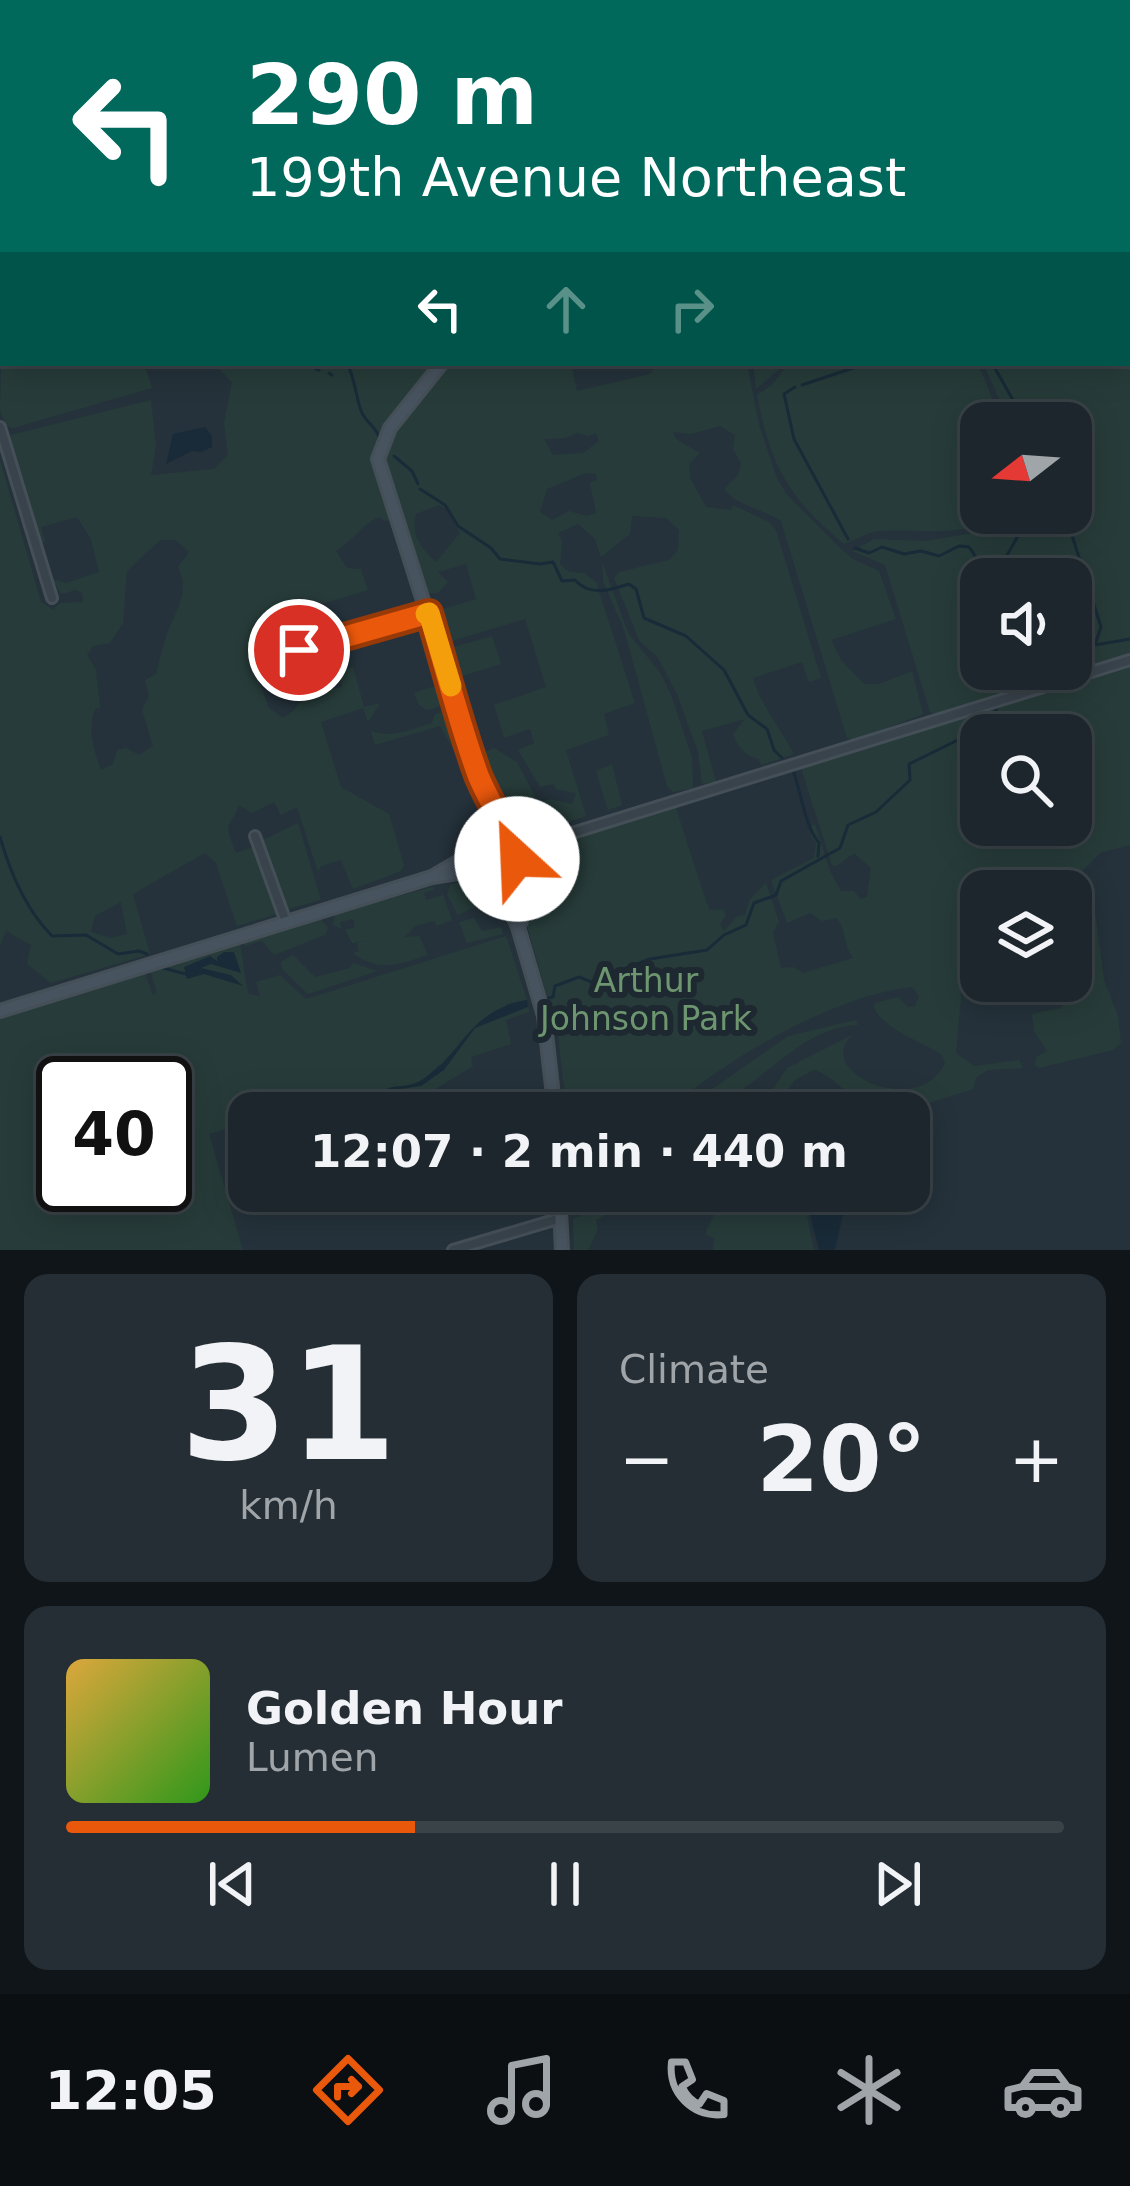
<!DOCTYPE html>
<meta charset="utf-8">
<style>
:root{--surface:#1c262c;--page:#252e34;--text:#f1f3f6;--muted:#a0a5a9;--line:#3a4348;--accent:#ea580c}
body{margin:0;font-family:"DejaVu Sans",sans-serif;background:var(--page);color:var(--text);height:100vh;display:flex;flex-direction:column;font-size:45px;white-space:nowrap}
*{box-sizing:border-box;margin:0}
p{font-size:39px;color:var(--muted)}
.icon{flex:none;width:66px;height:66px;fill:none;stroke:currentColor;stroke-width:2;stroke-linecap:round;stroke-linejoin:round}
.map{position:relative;height:1250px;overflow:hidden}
.panel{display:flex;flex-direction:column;gap:24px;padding:24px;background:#0f1518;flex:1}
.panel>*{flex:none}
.banner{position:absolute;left:0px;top:0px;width:1131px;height:366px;box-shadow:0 6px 30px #0003,0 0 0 3px var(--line);background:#00695c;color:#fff;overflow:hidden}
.needle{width:78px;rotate:253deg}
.buttons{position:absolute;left:960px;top:402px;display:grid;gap:24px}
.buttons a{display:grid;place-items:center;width:132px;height:132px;border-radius:24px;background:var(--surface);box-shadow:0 6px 30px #0003,0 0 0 3px var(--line);font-size:60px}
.speed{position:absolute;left:36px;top:1056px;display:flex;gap:24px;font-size:60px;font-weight:700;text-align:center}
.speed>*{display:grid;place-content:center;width:156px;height:156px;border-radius:50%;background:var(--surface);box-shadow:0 6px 30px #0003,0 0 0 3px var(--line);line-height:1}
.speed .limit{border:6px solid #111;border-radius:18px;background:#fff;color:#111}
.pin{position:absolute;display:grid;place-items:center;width:102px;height:102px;color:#fff;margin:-51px;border:6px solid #fff;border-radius:50%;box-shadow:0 3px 12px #0007}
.me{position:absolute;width:132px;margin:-66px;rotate:335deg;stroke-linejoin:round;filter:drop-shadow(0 0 9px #0008)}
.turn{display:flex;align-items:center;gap:42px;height:252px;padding:0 48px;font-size:54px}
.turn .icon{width:156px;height:156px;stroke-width:2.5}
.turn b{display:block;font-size:84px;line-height:102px}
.lanes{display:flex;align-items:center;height:114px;padding:0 48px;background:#0003;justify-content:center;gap:60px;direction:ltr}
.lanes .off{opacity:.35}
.big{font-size:90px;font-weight:700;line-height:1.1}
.panel .widget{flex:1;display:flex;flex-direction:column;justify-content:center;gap:18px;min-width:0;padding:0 42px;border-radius:24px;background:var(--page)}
.panel .dial{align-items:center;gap:0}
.dial b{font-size:156px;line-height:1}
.song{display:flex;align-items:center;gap:36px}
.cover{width:144px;height:144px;border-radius:18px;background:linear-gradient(135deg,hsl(40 70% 55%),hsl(110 70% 35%))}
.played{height:12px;border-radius:6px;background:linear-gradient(90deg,var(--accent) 35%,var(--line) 35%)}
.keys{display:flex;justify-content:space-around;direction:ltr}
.heat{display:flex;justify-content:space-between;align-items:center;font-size:66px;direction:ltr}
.panel .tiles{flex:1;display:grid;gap:24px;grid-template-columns:1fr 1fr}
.widget:last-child{grid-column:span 2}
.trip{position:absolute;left:228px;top:1092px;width:702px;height:120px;border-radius:24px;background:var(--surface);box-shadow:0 6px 30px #0003,0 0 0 3px var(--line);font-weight:700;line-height:120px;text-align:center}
.dock{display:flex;height:192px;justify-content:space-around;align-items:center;background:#0b0f12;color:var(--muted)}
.dock .icon{width:84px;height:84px}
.dock .on{color:var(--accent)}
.dock b{font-size:54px;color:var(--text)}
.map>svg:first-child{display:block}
.green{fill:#273c3a;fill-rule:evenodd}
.water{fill:#192b38}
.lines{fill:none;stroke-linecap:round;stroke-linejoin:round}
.stream{stroke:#192b38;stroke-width:3}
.street-casing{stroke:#454f57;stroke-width:14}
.secondary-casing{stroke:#454f57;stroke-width:16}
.street{stroke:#39434b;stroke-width:8}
.secondary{stroke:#47535e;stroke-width:10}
.route-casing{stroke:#983908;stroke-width:30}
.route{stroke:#ea580c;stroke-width:21}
.slow{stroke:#f59e0b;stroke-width:21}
.labels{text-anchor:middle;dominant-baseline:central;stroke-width:12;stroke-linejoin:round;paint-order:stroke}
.park-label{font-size:33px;fill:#6d956f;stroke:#1e2830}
</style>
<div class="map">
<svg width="1130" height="1250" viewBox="0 0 1130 1250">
<rect width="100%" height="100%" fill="#25323b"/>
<g class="green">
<polygon points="0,0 114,2 3,3 3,253"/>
<polygon points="165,0 395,0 395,2 168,3"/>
<polygon points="1024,0 1130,0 1130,231 1128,3 1017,3"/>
<path d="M1130 253V845L1100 853 1082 871 1084 888 1094 905 1104 980 1118 1016 1121 1043 1113 1050 1039 1068 1035 1065 1036 1057 1047 1051 1034 1031 1032 1014 1060 1008 1071 1000 1066 981H1071V891H981V938L959 965 961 998 956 1053 974 1066 1019 1060 1023 1068 988 1070 976 1078 973 1089 897 1113H861L867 1107 866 1103C845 1096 835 1076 814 1070L795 1080 784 1095 771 1092 787 1068 854 1034C808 1070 919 1121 945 1063L942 1055C920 1040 887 1032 874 1008L875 1003 898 997 908 1007 915 1006 919 996 912 987C832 996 725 1059 665 1113H567L558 1035 518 893 522 869 534 854 552 845 675 805 706 901 710 910 723 909 726 915 720 924 724 931 736 917 745 915 750 899 766 883 779 922 773 933 781 968 793 967 803 973 853 958C843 945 847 932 837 918L822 921 810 913 787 923 771 880 814 858 816 844 811 836V826L815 824 830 871 841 891H854L860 899 867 897 871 868 854 853 837 866 832 865 800 765 1123 666 1120 657 1075 671 1071 658V579H981V669H1053L1007 684 1003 694 935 715 930 712 885 565 852 551 874 539 924 541 980 532 1009 513H1071V423H1010L983 363H1128ZM981 735H1071V825H981Z"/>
<polygon points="3,268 3,363 144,363 152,388 13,428 7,426 0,411"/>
<path d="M213 363H571L577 391 650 374 657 363H747L759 425 777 478 787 495 840 548 853 559 879 571 896 619 831 640 841 660 864 684H879L912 671 923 714 854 741 847 738 781 521C764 509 736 506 724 489L738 475 741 463 733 449 735 435 720 426 691 434 673 432 676 439 700 453 689 464 690 478 706 507 731 510 733 505 769 522 776 530 821 678 809 682 802 662 753 678C762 708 780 727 794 754L761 765 759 759C744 755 739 748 733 734L745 719 702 731 716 782 702 784 698 752 677 694 658 658 639 640 614 578 619 572 669 560 678 550 679 530 666 518 632 516 630 534 601 557 595 539 578 524 558 533 562 542 560 564 569 572 584 573 596 582 635 703 604 714 609 735 566 750 586 816 538 833 519 834 507 822 482 753 494 748 517 762 539 804 549 799 572 804 576 793 556 789 553 784 540 787 518 750 534 743 530 729 504 738 494 705 546 687 525 619 452 641 443 609 476 599 466 564 438 572 448 582 438 593H428L404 518 385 521 379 517C362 524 352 542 336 551L347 568 361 569 368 590 299 611 277 628 276 660 309 652C291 663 274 665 258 679L269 708 283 718C304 707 307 683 305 662L311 657 320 690 342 687 339 671 353 667 364 707 380 703 368 722 363 708 321 722 341 787 389 814 404 865 401 871 353 889 341 860 321 866 318 872 297 807 281 815 274 802 252 813 239 805C229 832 222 818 236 853L257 846 280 913 237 926 216 863 205 853 133 894 150 954 51 983 27 964 31 945 6 931 0 946V460L41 602 53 610 60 603 83 602 82 593 76 590 61 594 52 579 66 583 99 572 91 539 77 517 41 527 45 542 40 543 9 440 11 435 151 400 156 446 151 475 214 469 228 455 224 423 232 382ZM578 433 588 436 596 433 599 441 583 453 553 455 544 439 565 438ZM586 473 596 474 597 480 590 483 596 513 587 516 569 511 552 520 540 512 547 489ZM439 505 446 509 460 533 436 562C421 548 410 535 416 514ZM160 540H176L189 552 178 567C191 593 175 611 167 634 162 647 160 661 156 674L145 680 149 696 142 710 153 746 139 755 126 748 117 750 113 764 101 770C94 751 86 727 96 708H100L96 670 87 655 93 646 110 643 123 623 127 571ZM121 902 127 934 111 938 91 932 95 916Z"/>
<path d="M753 363H978L1002 423H981V513H999C969 540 916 528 880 531 867 532 856 540 844 544 788 497 771 467 757 395L772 385 784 369 782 367 756 389Z"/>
<polygon points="602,561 628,633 661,674 671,695 692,758 693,788 673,792 667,786 624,629 603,581"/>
<polygon points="492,636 501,664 462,676 454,647"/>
<polygon points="444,683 448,704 427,710 419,705 414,693"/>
<path d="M453 709 465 756 459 760 440 726 375 745 371 731C389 739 413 729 432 723L435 714Z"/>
<polygon points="612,764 622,805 608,810 596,771"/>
<polygon points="298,823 321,900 285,910 261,841"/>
<polygon points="470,879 488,889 491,895 476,898 475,907 458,915 447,895 450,885"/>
<path d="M432 887 434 889 424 893 426 900 443 895 452 920 437 926 434 921 415 926 405 937 419 936 428 955C400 964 378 973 353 953L359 951 357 943 366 941 352 943 345 930 355 927 353 919 340 922 341 929 333 925 335 914Z"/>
<polygon points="474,918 482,931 501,927 503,934 467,943 459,922"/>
<polygon points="321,919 328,928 325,935 274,955 262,941 245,946 243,943"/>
<path d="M506 936 527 1000 506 1004 502 1015 528 1007 529 1012 506 1020 511 1044 471 1057 473 1066 396 1113H355L375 1108 397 1089C414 1090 434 1081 440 1064 426 1077 416 1088 396 1086 348 1124 308 1113 249 1113V1122L209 1134 243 1250H0V1016L144 971 153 995 157 993 150 970 239 941C244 959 244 980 249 994L260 996 256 982 280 975 306 999ZM63 1083H165V1185H63Z"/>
<polygon points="293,955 315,977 350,968 353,963 377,971 308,994 282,969 281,962"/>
<path d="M856 1020 858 1025C788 1027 748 1113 678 1113L788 1036Z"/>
<polygon points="598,1191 625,1193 615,1210 596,1220 598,1229 588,1250 574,1250 573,1219 598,1209"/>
<polygon points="772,1191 802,1191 814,1250 713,1250 714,1238 706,1235 706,1231 719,1206"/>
</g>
<g class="water">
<polygon points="205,427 212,436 212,447 201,452 192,451 166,464 173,434"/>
<polygon points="224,952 234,952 241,973 211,964 201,968 231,975 243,986 204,974 187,979 184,967 210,956 217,961 217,957"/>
<path d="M527 1000 528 1007 475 1028 444 1070 421 1086 397 1089 375 1108 350 1113 376 1103 388 1088C401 1085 413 1087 424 1079 465 1050 468 1011 527 1000Z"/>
<polygon points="804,1191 848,1191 835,1250 819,1250"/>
</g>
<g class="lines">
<g class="stream">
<polyline points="207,0 213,3"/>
<polyline points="220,0 222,3"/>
<polyline points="318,0 319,3"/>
<polyline points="1065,0 1066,3"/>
<polyline points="1128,144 1130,149"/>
<polyline points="1128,265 1130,264"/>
<polyline points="308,363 309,364"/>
<path d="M347 363C356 381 356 400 362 413 367 423 376 427 380 439"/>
<polyline points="992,363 1026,423"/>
<polyline points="316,369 319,370"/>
<polyline points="329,373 332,375"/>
<polyline points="802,385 868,363"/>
<polyline points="795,387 784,394 794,439 848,539"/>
<polyline points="394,456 412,471 418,484"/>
<path d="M420 489 445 505 458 526 491 548 500 559 540 564 553 562 562 581 575 580C590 597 611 590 629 584L636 589 644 618 686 636 724 670 748 715 767 729 774 750 782 758"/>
<polyline points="1065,513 1101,627 1095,645"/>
<path d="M855 548 869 553 882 547 904 554 921 551 939 556 959 546 969 547C979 559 979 565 972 579L981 600"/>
<polyline points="998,579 1006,557 1031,513"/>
<polyline points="1071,662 1095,645 1130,639"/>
<polyline points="1011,669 1015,684"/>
<path d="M793 770C801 792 804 824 819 843L818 856"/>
<path d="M0 837C10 872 26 910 52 936L86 935 118 954 139 951 147 954"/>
<polyline points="163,968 186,974"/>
<polyline points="545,999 553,997 555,986 579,977 594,983 618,978 624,969 650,959 707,950 724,935 746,925 754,903 776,895 781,881 840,848 848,825 876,812 910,780 909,764 966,736 991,718 1007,691 1015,685 1058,669"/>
</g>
<defs>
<g id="street">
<polyline points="523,3 533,0"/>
<polyline points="0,427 52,598"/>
<polyline points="299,650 428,614"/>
<polyline points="255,836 286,922"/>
<polyline points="514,845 540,843 1130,660"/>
<polyline points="453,1250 561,1218"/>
</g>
<g id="secondary">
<polyline points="674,0 675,3"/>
<polyline points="442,363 390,428 378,459 480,780 490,825 489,842"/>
<polyline points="493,808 517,854 511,881 521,921 518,927"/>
<polyline points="492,870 483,859 486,845 499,838 510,841"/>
<polyline points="493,871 518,927 544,1016 555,1113"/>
<polyline points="432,877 485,846"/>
<polyline points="0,1011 432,877 488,868"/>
<polyline points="559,1191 562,1250"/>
</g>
</defs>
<use href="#street" class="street-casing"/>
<use href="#secondary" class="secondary-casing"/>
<use href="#street" class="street"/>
<use href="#secondary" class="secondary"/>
</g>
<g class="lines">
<defs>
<path id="route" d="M299 650 429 613C445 667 459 723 478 775 485 794 516 846 517 859"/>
</defs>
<use href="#route" class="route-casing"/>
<use href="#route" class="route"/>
<polyline class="slow" points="426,614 429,613 451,686"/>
</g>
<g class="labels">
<g class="park-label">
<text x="646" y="980">Arthur<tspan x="646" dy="38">Johnson Park</tspan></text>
</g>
</g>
</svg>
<div class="buttons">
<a><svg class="needle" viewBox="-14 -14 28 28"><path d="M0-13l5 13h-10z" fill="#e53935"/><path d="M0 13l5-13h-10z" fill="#a0a5a9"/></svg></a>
<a><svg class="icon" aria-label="sound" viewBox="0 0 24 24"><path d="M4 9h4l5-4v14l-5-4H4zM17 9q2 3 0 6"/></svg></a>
<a><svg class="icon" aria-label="search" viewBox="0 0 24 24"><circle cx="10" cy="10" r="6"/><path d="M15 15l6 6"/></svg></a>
<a><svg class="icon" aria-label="layers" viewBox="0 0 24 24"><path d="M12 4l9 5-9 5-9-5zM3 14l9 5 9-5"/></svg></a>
</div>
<div class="speed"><div class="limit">40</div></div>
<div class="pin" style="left:299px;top:650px;background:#d93025"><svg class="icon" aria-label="arrive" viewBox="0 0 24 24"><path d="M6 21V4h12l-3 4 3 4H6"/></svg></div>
<svg class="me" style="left:517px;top:859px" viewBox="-20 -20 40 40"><circle r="19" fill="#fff"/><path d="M0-13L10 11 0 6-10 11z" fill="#ea580c"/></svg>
<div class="trip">12:07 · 2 min · 440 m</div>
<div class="banner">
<div class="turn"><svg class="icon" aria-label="left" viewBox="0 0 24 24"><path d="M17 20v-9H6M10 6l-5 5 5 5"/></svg><div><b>290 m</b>199th Avenue Northeast</div></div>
<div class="lanes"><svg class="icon" aria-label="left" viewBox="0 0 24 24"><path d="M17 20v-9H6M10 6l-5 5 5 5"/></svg><svg class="icon off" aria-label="ahead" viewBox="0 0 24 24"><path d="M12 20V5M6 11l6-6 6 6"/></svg><svg class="icon off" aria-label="right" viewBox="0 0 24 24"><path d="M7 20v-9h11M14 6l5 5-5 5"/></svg></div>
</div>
</div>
<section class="panel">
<div class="tiles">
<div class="widget dial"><b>31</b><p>km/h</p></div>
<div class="widget"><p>Climate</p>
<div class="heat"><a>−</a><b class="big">20°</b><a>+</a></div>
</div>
<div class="widget">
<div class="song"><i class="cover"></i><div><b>Golden Hour</b><p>Lumen</p></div></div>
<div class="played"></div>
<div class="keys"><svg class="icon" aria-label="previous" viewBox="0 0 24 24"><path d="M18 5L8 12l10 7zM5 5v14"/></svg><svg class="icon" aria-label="pause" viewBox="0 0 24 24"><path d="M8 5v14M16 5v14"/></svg><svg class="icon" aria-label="next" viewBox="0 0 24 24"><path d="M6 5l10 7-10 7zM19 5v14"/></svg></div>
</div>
</div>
</section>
<nav class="dock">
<b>12:05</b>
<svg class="icon on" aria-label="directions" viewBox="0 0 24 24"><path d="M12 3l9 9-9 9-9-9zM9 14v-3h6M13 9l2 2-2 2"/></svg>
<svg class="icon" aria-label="music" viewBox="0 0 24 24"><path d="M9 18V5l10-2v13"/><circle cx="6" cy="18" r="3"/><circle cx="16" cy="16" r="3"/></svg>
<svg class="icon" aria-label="phone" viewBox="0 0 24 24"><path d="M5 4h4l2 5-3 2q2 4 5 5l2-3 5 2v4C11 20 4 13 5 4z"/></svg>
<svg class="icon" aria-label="climate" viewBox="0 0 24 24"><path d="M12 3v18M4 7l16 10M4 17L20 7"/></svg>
<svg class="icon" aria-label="car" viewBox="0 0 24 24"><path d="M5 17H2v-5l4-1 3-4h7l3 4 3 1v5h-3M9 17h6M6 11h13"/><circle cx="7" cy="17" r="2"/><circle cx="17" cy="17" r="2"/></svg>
</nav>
